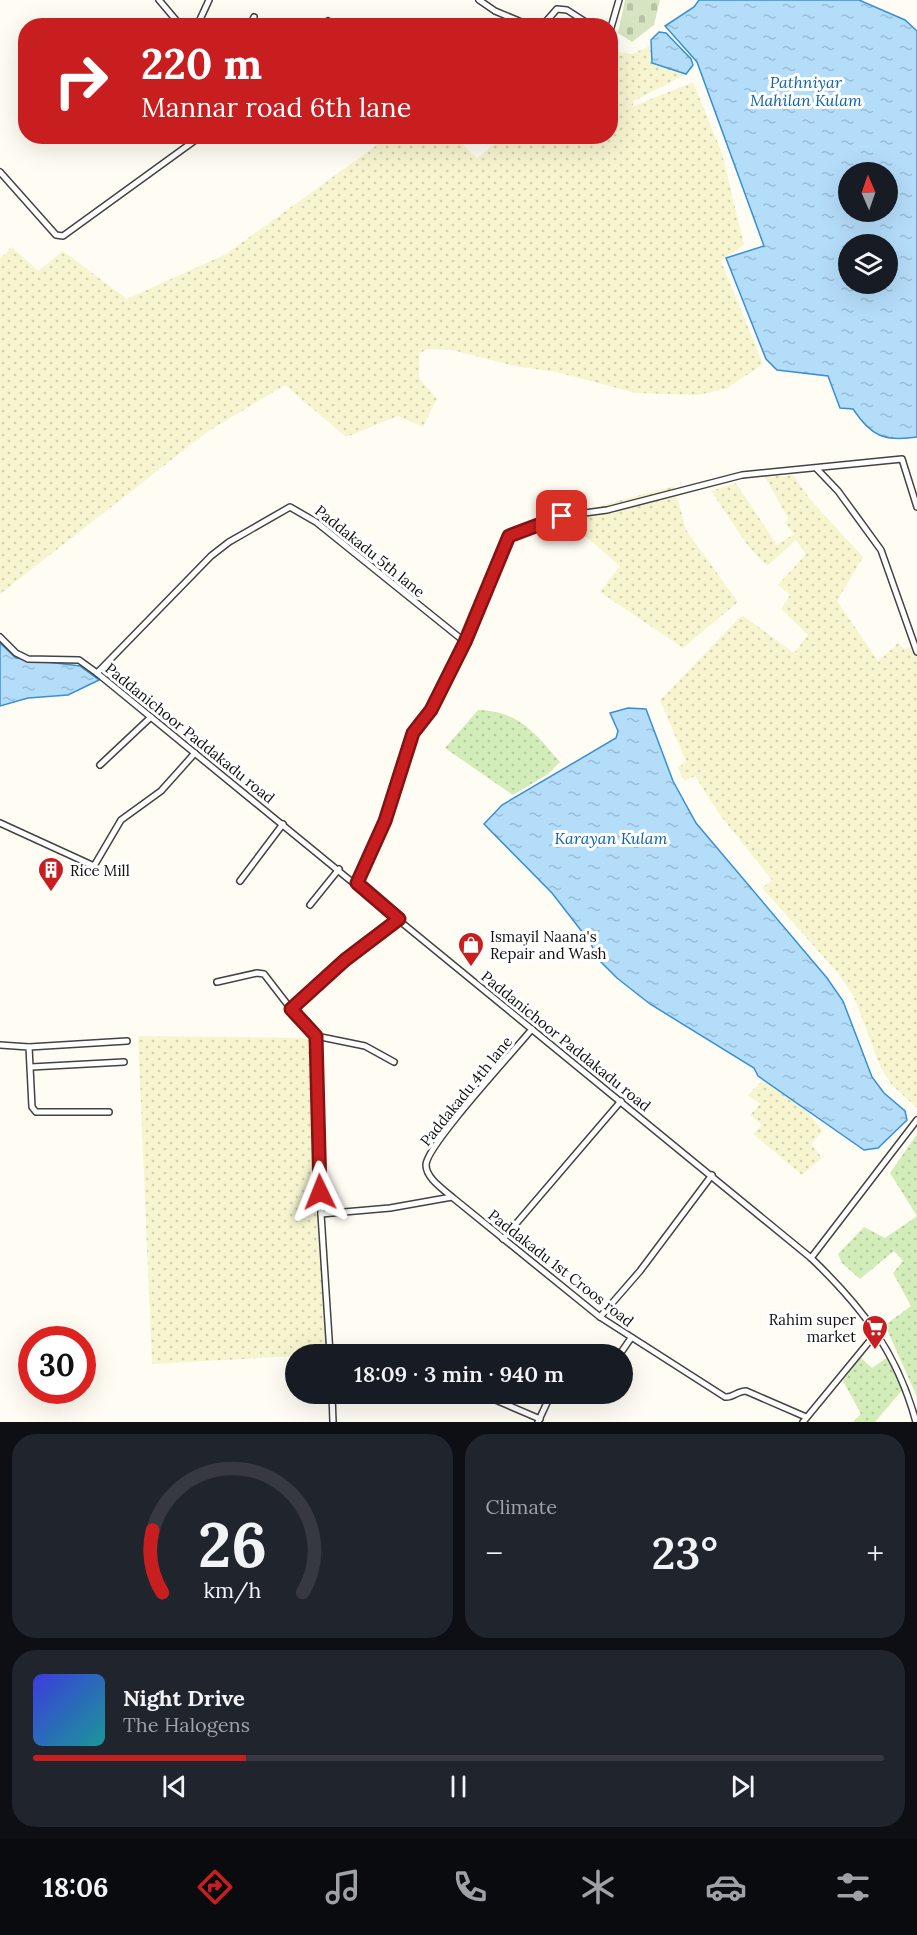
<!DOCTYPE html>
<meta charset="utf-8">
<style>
:root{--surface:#171b24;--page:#20242c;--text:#f1f3f6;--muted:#9ea1a6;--line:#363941;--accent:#c91e20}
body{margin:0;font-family:Lora,serif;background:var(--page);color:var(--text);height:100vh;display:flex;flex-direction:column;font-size:22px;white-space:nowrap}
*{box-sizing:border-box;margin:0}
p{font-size:20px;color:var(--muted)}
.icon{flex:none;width:33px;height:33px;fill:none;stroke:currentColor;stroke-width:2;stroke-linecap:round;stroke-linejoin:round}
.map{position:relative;height:1422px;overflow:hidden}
.sheet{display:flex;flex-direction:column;gap:12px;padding:12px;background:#0d0f14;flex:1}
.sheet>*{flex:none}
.top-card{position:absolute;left:18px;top:18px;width:600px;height:126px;border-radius:24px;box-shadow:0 6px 24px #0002;background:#c91e20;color:#fff;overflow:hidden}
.needle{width:39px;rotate:358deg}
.fabs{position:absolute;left:838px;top:162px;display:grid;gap:12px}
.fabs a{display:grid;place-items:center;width:60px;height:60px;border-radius:50%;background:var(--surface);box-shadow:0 6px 24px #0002;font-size:30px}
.speed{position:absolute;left:18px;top:1326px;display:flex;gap:12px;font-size:30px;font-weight:700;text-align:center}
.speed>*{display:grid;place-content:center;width:78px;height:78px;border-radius:50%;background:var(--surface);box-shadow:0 6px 24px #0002;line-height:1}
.speed .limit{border:9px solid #d22;background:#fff;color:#111}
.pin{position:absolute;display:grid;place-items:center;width:51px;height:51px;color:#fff;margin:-26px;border-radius:12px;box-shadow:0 3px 9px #0006}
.me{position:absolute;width:66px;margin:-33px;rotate:358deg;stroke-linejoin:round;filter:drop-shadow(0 0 4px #0008)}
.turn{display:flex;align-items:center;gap:21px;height:126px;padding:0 24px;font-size:27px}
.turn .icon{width:78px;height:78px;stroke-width:2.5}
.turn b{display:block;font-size:42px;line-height:51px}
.big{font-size:45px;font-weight:600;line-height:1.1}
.sheet .card{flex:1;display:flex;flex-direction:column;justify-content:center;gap:9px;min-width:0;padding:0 21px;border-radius:24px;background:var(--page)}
.sheet .dial{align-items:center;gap:0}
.dial svg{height:156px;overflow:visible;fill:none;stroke:var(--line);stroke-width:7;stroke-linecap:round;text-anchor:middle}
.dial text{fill:var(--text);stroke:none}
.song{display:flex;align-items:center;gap:18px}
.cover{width:72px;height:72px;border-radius:9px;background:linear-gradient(135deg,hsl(240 70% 55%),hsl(180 70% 35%))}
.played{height:6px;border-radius:3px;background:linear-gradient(90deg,var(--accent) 25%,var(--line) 25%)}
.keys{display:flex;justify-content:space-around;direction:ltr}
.heat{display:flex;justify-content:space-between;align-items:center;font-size:33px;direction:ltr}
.sheet .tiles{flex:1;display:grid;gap:12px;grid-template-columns:1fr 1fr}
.card:last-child{grid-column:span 2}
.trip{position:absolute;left:285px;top:1344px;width:348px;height:60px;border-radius:30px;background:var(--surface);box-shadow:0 6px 24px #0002;font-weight:600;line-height:60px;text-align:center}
.tab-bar{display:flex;height:96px;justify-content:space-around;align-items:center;background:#090b0e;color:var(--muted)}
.tab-bar .icon{width:42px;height:42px}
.tab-bar .current{color:var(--accent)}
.tab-bar b{font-size:27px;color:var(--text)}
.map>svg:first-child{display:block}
.farmland{fill:url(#farmland-dots)}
.grass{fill:url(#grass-dots)}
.cemetery{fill:url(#cemetery-stones)}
.water{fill:url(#water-ripples);stroke:#3790d5;stroke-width:1.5;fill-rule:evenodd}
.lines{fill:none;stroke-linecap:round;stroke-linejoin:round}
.minor-casing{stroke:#434343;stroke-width:8}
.minor{stroke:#fff;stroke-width:5}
.route-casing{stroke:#831415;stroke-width:15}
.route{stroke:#c91e20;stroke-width:10}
.labels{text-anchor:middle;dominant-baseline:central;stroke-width:6;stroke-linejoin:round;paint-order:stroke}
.street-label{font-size:15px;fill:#101010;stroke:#fff}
.poi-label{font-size:15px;fill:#101010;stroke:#fff;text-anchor:start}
.water-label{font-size:16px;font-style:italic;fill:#1061ab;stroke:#fff}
</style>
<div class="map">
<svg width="917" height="1422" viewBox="0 0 917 1422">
<defs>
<pattern id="farmland-dots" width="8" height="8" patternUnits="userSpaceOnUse" patternTransform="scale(1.5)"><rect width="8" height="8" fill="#f7f5d0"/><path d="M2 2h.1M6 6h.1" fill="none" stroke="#d3d1b2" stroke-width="1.8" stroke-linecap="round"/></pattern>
<pattern id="grass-dots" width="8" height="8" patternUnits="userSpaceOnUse" patternTransform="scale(1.5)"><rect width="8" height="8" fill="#d2edb9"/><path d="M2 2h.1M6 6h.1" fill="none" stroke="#b3ca9e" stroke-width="1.8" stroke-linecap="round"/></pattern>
<pattern id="cemetery-stones" width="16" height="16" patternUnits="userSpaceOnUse" patternTransform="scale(1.5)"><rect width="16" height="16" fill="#d7e4c1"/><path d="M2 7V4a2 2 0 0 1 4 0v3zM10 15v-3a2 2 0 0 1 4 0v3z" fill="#b8c3a5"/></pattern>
<pattern id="water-ripples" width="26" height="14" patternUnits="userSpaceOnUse" patternTransform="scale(1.5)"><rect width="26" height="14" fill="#b4ddfa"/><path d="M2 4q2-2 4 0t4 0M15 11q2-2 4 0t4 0" fill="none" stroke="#9abdd5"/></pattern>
</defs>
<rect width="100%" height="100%" fill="#fffdf3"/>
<g class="farmland">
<polygon points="650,46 653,63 686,74 634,101 632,107 693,82 722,153 744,245 721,261 763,364 726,389 698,395 636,393 556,372 514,366 453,350 427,349 419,354 419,378 437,399 423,427 398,416 346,437 285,385 207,432 0,594 0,259 12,247 38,271 63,251 127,299 226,254 388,137 454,137 477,158 502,138 551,140 560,137 610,136 611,51 632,54"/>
<polygon points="793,475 809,498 863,557 837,601 878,661 898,643 905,649 913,646 917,658 917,1108 891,1084 880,1066 854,997 837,972 762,888 772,880 720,815 695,776 684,781 678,768 686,761 660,700 742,615 794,653 808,635 781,609 790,595 778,585 806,554 796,540 767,566 748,546 711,491 736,483 777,545 794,534 785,523 788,518 765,477"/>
<polygon points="674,486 686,530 738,602 683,648 600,592 620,566 562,516"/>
<polygon points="138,1036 314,1038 330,1354 152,1364"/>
<polygon points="763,1080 806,1110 823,1131 811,1144 822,1158 802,1175 753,1134 762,1125 750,1115 760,1104 748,1095"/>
</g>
<g class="grass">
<path d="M478 710C519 711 535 733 560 762L548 774 513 795 445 748Z"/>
<polygon points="917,1134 917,1397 885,1325 911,1306 893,1273 903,1261 894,1251 860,1279 842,1263 838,1254 864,1227 885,1238 917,1216 890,1173"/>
<polygon points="889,1356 904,1388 875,1422 853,1422 861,1414 843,1381 860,1357 872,1368"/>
</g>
<polygon class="cemetery" points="625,0 660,0 654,25 632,42 618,33"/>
<g class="water">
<path d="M699 0H859L905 20 917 31V437C884 442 871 436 853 409L840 408 828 376 777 370 766 359 726 258 764 246 697 62 665 26 694 7ZM849 172H888V212H849ZM888 244V284H849V244Z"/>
<polygon points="659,32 666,33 691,59 693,65 686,74 652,63 651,40"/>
<polygon points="0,643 16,658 80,666 99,680 68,695 28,698 0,706"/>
<polygon points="628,708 646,709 673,781 696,823 827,978 843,1001 872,1077 884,1093 905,1111 907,1120 878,1148 864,1150 758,1076 754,1068 650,1004 617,978 598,959 590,942 552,893 484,824 502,805 616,738 618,731 610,713"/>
</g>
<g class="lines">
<defs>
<g id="minor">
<polyline points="159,0 181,26"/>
<polyline points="479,0 495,11 531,26"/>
<polyline points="197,26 209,0"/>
<polyline points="250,26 254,17"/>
<polyline points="323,26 328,21"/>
<polyline points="542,26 557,9 567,10 592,26"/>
<polyline points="610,31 619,0"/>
<polyline points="0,172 56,235 63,236 201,136"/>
<polyline points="817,469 838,491 881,550 917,652"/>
<path d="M0 637 16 653 28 659 79 660 97 673 811 1258C862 1307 897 1352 916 1422"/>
<polyline points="97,673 211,556 229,542 290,507 316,522 465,642"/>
<polyline points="100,765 151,717"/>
<polyline points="0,823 94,866 121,820 161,791 195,753"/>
<polyline points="240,881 283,824"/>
<polyline points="357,883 385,821 413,733 431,710 465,642 509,535 562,516 607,510 742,475 902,459 917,507"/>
<polyline points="310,905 339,869"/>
<polyline points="217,982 257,973 264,974 291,1009"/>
<polyline points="316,1036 365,1046 394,1062"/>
<polyline points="0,1045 29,1047 32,1107 36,1112 109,1112"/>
<polyline points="29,1047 127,1041"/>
<polyline points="31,1067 124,1062"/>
<path d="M452 1197C443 1189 426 1178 426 1165 426 1146 515 1050 532 1029"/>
<path d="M321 1214 390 1208 452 1197 600 1317 725 1397C733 1398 737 1391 746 1391L806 1417"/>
<polyline points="503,1239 621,1101"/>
<polyline points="811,1258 917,1120"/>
<polyline points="600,1317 640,1271 712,1175"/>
<polyline points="330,1354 321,1214 316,1036 291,1009 345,960 399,919"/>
<polyline points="620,1354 631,1338"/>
<polyline points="332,1394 333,1422"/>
<polyline points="473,1394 484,1395 540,1419"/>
<polyline points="332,1399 458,1394"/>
<polyline points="538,1422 551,1394"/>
<polyline points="803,1422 877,1332"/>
</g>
</defs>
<use href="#minor" class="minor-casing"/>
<use href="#minor" class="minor"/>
</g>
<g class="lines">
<defs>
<polyline id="route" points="320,1192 316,1036 291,1009 345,960 399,919 357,883 385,821 413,733 431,710 465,642 509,536 562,516"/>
</defs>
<use href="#route" class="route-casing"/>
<use href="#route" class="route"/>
</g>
<defs>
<symbol id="building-pin" viewBox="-11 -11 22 30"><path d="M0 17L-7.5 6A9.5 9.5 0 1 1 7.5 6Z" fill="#c91e20" stroke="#fff"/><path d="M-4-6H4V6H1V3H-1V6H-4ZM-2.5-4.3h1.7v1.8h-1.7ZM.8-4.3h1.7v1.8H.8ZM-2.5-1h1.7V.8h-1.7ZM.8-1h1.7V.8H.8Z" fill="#fff"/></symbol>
<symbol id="shop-pin" viewBox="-11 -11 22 30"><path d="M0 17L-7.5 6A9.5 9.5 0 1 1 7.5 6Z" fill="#c91e20" stroke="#fff"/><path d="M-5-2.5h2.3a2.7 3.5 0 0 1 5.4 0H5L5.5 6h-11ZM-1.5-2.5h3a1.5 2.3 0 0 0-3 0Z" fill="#fff"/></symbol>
<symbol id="supermarket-pin" viewBox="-11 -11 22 30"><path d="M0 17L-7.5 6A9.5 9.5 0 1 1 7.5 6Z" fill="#c91e20" stroke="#fff"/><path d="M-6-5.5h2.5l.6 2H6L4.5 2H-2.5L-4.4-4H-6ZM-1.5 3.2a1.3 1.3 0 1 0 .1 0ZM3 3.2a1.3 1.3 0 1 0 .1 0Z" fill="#fff"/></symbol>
</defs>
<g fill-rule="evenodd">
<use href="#building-pin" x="36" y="855" width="30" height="40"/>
<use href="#shop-pin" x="456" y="930" width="30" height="40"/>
<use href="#supermarket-pin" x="860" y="1313" width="30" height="40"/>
</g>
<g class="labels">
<g class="street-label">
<text transform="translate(370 551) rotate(39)">Paddakadu 5th lane</text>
<text transform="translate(190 733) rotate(39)">Paddanichoor Paddakadu road</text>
<text transform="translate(566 1041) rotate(39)">Paddanichoor Paddakadu road</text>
<text transform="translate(466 1091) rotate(-51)">Paddakadu 4th lane</text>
<text transform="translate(561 1268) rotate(38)">Paddakadu 1st Croos road</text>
</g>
<g class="poi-label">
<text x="70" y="870">Rice Mill</text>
<text x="490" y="936">Ismayil Naana's<tspan x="490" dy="17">Repair and Wash</tspan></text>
<text x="856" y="1319" text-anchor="end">Rahim super<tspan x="856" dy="17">market</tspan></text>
</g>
<g class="water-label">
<text x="806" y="82">Pathniyar<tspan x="806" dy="18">Mahilan Kulam</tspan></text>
<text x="611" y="838">Karayan Kulam</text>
</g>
</g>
</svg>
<div class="fabs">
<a><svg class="needle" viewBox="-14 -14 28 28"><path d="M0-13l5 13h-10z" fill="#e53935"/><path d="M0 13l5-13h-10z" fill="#9ea1a6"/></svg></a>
<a><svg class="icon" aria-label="layers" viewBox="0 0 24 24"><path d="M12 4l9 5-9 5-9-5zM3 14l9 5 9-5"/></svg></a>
</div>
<div class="speed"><div class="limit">30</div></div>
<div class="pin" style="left:562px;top:516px;background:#d93025"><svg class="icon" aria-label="arrive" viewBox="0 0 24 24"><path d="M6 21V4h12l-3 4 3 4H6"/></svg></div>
<svg class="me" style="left:320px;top:1192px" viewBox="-20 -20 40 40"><path d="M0-17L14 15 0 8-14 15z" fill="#c91e20" stroke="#fff" stroke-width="4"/></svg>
<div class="trip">18:09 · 3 min · 940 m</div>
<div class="top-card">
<div class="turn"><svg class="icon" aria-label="right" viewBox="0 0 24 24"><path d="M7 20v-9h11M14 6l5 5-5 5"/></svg><div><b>220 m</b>Mannar road 6th lane</div></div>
</div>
</div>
<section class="sheet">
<div class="tiles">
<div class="card dial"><svg viewBox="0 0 100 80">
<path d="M14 69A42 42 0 1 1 86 69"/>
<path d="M14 69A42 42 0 0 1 9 37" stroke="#c91e20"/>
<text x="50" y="56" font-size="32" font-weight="700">26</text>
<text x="50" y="72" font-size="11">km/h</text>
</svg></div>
<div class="card"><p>Climate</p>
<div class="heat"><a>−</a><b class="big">23°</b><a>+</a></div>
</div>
<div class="card">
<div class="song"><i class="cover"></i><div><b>Night Drive</b><p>The Halogens</p></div></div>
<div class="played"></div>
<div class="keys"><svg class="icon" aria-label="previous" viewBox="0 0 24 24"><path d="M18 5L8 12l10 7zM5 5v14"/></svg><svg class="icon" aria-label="pause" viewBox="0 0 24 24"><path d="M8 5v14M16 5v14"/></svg><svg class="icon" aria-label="next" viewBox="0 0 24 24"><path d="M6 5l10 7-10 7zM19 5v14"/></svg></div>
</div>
</div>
</section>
<nav class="tab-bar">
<b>18:06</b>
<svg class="icon current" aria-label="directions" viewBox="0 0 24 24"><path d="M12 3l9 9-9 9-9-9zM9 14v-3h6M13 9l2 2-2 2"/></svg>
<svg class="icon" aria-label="music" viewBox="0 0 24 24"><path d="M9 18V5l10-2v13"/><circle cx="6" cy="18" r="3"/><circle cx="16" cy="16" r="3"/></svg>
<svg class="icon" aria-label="phone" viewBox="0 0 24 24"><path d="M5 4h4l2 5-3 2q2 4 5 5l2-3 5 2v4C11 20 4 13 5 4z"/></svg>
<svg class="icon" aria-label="climate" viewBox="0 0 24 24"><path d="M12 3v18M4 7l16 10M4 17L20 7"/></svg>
<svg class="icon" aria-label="car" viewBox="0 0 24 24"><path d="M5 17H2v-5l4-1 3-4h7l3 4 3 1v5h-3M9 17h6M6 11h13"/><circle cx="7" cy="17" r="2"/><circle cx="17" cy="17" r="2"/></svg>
<svg class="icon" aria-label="filters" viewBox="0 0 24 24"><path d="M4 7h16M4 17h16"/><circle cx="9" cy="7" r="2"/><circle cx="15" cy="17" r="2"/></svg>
</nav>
